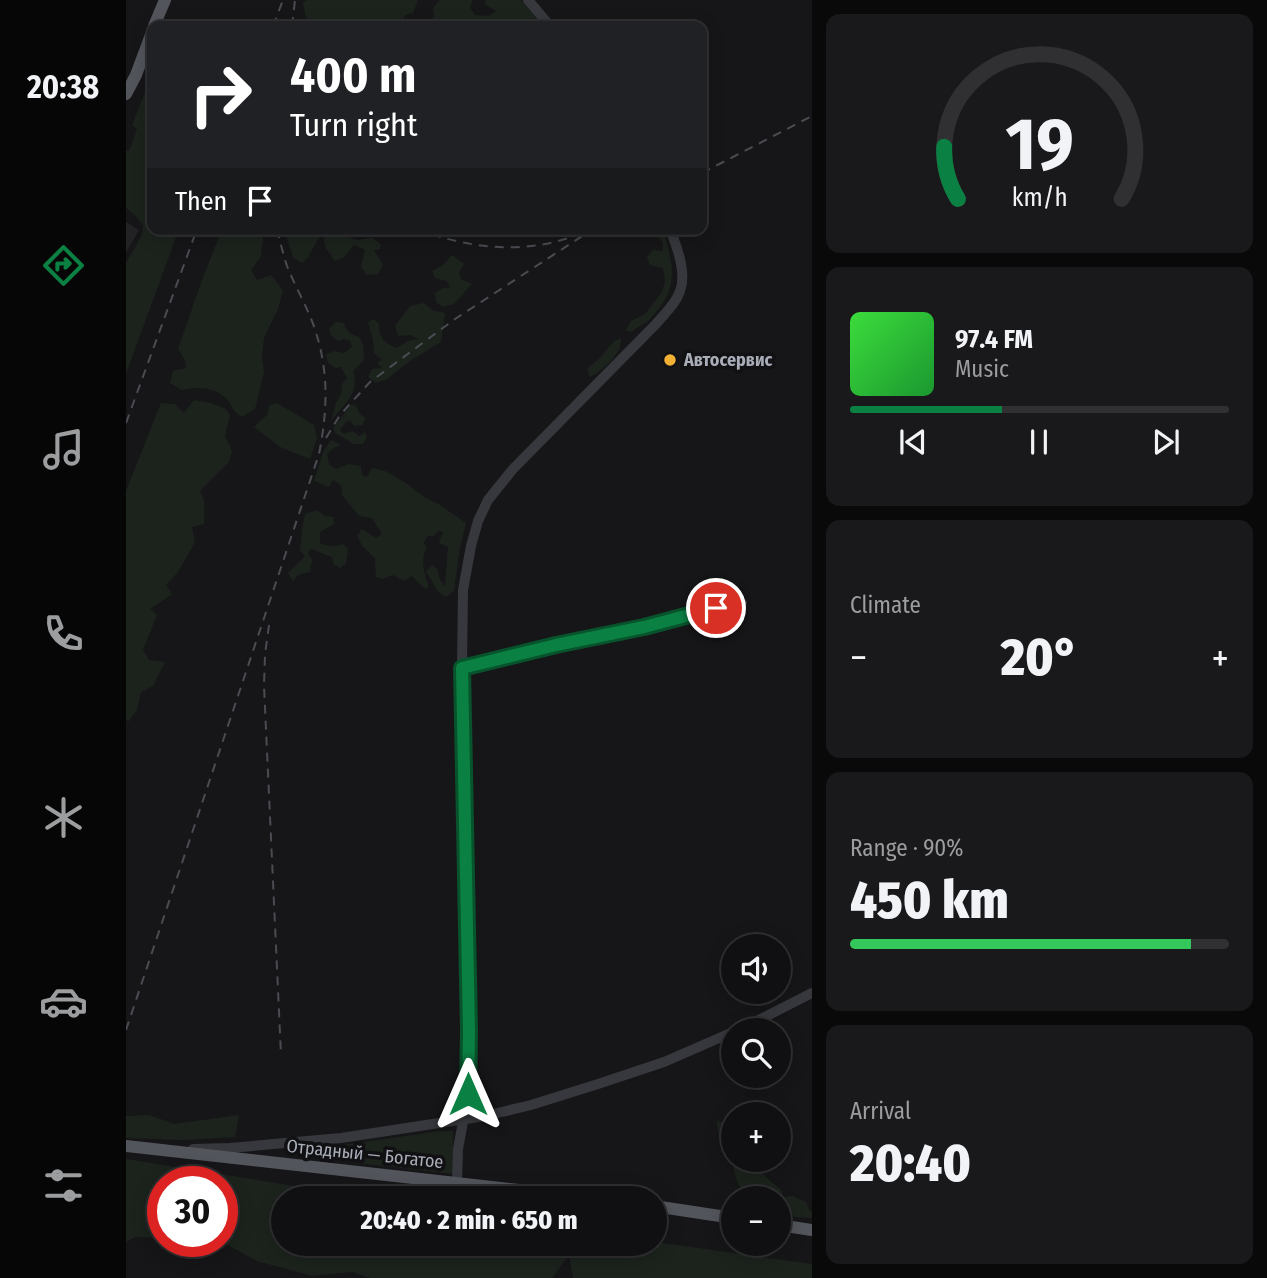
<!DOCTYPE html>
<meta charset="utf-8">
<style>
:root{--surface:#101012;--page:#19191b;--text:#f1f3f6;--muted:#9c9d9f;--line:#303032;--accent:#0b8043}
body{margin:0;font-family:"Fira Sans Condensed",sans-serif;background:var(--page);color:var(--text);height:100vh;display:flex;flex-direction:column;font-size:26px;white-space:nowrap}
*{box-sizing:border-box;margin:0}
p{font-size:23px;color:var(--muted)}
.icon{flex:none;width:38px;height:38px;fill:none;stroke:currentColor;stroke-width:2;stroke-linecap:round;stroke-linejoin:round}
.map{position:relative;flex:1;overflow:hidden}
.sheet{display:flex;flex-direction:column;gap:14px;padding:14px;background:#09090a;width:455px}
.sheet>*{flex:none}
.top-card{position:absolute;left:21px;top:21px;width:560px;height:214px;border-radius:14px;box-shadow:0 4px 18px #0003,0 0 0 2px var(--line);background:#202124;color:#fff;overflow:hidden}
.buttons{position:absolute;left:595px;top:934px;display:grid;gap:14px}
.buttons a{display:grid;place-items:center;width:70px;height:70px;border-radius:50%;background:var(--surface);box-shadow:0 4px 18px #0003,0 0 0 2px var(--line);font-size:35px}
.speed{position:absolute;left:21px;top:1166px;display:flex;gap:14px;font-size:35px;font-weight:700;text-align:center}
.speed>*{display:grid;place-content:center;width:91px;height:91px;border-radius:50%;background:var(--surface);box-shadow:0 4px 18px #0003,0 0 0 2px var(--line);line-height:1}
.speed .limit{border:10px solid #d22;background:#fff;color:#111}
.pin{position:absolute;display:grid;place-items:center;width:60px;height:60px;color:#fff;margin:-30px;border:4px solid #fff;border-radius:50%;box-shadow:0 2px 7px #0007}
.me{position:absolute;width:77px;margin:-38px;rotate:0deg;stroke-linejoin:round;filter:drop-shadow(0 0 5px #0008)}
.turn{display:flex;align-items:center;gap:24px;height:147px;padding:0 28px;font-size:32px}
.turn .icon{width:91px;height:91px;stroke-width:2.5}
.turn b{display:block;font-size:49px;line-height:60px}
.then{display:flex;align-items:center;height:66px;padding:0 28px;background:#0003;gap:14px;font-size:26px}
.big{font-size:52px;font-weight:800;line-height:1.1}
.sheet .card{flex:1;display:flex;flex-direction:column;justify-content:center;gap:10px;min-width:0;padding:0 24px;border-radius:14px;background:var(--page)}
.sheet .dial{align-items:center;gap:0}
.dial svg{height:182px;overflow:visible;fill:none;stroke:var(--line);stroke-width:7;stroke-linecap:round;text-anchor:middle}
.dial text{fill:var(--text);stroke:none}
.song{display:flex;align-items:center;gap:21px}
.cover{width:84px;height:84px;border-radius:10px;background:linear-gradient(135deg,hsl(120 70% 55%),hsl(130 70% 35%))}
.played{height:7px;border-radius:4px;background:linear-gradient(90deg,var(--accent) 40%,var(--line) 40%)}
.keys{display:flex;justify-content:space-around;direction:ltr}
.heat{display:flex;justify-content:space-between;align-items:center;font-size:38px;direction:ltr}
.charge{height:10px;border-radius:5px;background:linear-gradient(90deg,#34c759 90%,var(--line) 0)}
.trip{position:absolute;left:145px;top:1186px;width:396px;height:70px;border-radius:35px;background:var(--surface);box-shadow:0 4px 18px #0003,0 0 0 2px var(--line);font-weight:800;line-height:70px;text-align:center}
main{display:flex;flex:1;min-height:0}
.tabs{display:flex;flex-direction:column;width:126px;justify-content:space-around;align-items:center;background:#060607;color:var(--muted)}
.tabs .icon{width:49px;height:49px}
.tabs .active{color:var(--accent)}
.tabs b{font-size:32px;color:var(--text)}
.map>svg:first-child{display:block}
.built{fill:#222225}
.green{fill:#1c231d}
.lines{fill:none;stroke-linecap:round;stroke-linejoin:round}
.minor{stroke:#37383d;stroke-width:10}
.major{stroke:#53555c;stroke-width:12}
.rail{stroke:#4a4c52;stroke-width:2;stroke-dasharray:9 7;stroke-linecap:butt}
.route-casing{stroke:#07532c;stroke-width:18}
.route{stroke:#0b8043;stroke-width:12}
.poi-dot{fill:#f2b134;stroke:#111113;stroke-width:2.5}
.labels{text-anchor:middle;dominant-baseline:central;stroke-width:7;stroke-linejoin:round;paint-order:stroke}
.poi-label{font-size:18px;font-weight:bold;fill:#a8adb8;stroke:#111113;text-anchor:start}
.street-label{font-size:18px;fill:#a8adb8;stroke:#111113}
</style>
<main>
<nav class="tabs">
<b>20:38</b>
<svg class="icon active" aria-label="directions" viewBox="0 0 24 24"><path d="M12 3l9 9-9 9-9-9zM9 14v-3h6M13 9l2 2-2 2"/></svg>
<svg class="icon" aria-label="music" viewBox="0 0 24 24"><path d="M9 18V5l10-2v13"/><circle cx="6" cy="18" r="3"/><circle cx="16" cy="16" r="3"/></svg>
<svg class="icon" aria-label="phone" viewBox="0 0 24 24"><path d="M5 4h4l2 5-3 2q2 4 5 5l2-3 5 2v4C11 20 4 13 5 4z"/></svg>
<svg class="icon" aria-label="climate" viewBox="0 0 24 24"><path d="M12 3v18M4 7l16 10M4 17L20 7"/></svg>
<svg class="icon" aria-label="car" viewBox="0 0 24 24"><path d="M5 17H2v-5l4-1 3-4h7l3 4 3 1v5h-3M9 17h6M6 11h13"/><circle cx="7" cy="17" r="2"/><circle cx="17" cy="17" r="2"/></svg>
<svg class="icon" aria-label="filters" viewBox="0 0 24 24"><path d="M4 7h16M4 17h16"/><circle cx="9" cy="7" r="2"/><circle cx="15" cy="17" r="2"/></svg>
</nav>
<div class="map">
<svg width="686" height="1278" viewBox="0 0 686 1278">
<rect width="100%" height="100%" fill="#161618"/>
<polygon class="built" points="0,222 13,230 0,253"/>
<g class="green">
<polygon points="181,0 292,0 287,13 279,15 274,26 173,26 180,18 177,3"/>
<polygon points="314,0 347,0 344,7 349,15 362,16 370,11 359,4 360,0 395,0 418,26 357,26 345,20 338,26 315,25 302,26 308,16 307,8"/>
<polygon points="21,88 26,90 26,229 53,229 0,374 0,263 16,235 17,225 9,215 0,208 0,151 3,151 11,129 6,125"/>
<path d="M96 229H138L135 256 125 270 131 280 145 275 157 290 152 309 138 338 136 357 138 372 129 409 116 417C104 410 108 407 101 399 89 387 71 386 56 390L44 383 47 371 60 368 59 360 52 349 76 280Z"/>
<polygon points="158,229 198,229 182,257 176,263 167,257"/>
<polygon points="201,229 223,229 223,237 231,240 246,238 255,244 254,249 248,250 257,265 252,274 241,275 235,267 239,250 228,245 217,258 208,261 205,254 200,249 198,240"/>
<path d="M529 229H537C548 268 554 288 523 320 518 325 511 326 506 332L500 330 505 321 519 314 536 292 539 281 537 268 524 265 521 257 527 250 537 251V242L531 236Z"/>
<polygon points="326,255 338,264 333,272 335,279 346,284 328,304 317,307 310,302 309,293 317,288 324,288 321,281 309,278 306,271 317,265"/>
<path d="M298 303 306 310 319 313 315 342 284 361 261 379 250 383 242 377 246 369 256 368 251 363 256 360 248 353 247 339 242 322 248 319 253 324C253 338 258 343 271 348L282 341 293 339 284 335 272 336 269 326 284 306Z"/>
<path d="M210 322 218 323C220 332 224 334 233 337L237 345 238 360 227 371C234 394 218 404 205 421L210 403 215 394 216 384 221 378 215 367 209 368 202 363 200 354 209 351 218 353 226 347 224 341 218 339 212 341 205 336 203 329Z"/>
<path d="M495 338C497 353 477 370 464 377L461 369 474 358 488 341Z"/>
<polygon points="68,400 85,403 100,409 104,415 99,436 106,451 103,462 74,491 78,500 78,524 66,527 69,542 52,572 40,585 46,594 24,609 31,615 17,650 23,660 39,662 27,686 15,692 11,710 2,722 0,719 0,491 35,403 49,404 58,413"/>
<polygon points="151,403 188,425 191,438 184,459 154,447 128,427 142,414 143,405"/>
<polygon points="225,405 229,405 235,415 240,418 236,425 228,426 225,421 220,422 214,430 218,434 226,431 233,436 239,432 241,437 237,444 228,444 209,433 207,428"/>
<path d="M205 440 215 445 207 448 201 454 203 464 210 469 222 464 235 466 236 475 241 477 246 468 259 471 280 483 298 497 314 505 340 523 334 547 328 591 320 597C308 592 308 581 300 572L306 565 311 569 314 580 319 586 322 547 313 543 317 532 312 531 308 536H302L297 543 301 547C294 559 298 574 303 587L299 589 286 576 278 581 267 575 256 579 250 577 249 558 237 547 231 536 236 529 250 538 256 534 246 518 233 516 216 495 215 485 207 480 203 487 188 481 198 450Z"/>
<path d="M191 510 199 516 207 517 208 524 194 532V543C202 547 209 547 217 544L222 549 220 563 214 568 207 564 206 557C197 555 191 549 183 549L182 554 187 561 184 566 185 572 172 575 167 581 162 573 179 556 174 550 177 524 179 514Z"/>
<polygon points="23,1115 48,1124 113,1115 109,1137 57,1140 0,1138 0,1116"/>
<path d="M591 1120C610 1131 607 1141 607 1160 609 1160 618 1160 619 1161 628 1164 646 1183 655 1190L657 1197 667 1196 680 1202 684 1211 686 1212V1218L668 1217 662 1207 653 1216V1199C643 1199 629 1202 621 1195 609 1186 610 1173 606 1161 603 1151 594 1140 592 1131 591 1128 592 1124 591 1120Z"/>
<polygon points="315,1131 327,1131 327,1174 163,1155 165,1151 217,1145"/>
<polygon points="0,1159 250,1199 158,1199 158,1244 528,1244 529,1242 686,1264 686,1278 447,1278 443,1255 426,1278 244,1278 226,1272 186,1276 131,1261 98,1243 63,1254 44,1241 96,1241 96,1181 37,1181 37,1238 9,1237 0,1242"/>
</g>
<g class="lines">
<g class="minor">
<polyline points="402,0 424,26"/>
<polyline points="336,668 616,603"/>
<polyline points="611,1031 686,993"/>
<polyline points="67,1149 104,1148 215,1138 359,1116 405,1105 472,1084 538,1062 607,1032"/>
<path d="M331 1182 332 1149 342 1094 343 1031 336 668 337 590 345 546 352 521 362 500 387 469 530 324C538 314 550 304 554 291 561 273 551 247 544 229"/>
</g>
<g class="major">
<polyline points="28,26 39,0"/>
<polyline points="0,94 10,75 26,32"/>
<polyline points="0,1146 474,1199"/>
<polyline points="528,1206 607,1218"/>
<polyline points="653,1225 686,1230"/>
</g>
<g class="rail">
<polyline points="147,26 157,0"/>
<polyline points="166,26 169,0"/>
<polyline points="576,173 686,116"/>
<path d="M291 229C340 248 397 255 448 236"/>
<polyline points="0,423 71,229"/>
<polyline points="200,438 214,415 244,382 329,319 467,229"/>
<polyline points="143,625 139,654 138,686 155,1055"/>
<path d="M0 1030 193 454C201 413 203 376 191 336 184 311 170 289 161 266 157 254 154 241 151 229"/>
</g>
</g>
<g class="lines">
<defs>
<polyline id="route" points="342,1094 343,1031 336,668 430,645 518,627 590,608"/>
</defs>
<use href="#route" class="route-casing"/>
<use href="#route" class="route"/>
</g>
<circle class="poi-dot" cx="544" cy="360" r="7"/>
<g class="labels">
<g class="poi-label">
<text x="558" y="360">Автосервис</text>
</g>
<g class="street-label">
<text transform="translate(239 1154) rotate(6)">Отрадный — Богатое</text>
</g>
</g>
</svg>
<div class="buttons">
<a><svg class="icon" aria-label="sound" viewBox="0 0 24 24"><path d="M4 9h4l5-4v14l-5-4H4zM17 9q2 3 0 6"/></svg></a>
<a><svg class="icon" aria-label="search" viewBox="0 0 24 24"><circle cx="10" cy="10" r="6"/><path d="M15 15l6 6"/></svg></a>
<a>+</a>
<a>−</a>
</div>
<div class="speed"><div class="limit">30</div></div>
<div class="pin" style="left:590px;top:608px;background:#d93025"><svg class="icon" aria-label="arrive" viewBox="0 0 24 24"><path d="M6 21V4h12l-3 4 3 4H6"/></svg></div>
<svg class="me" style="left:342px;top:1094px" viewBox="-20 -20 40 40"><path d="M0-17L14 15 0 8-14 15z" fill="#0b8043" stroke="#fff" stroke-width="4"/></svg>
<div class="trip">20:40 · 2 min · 650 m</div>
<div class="top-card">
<div class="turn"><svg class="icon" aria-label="right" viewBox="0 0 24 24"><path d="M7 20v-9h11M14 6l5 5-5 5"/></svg><div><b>400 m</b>Turn right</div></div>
<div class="then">Then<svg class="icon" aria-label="arrive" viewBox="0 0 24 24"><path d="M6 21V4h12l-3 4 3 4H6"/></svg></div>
</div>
</div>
<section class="sheet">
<div class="card dial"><svg viewBox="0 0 100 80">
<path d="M14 69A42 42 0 1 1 86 69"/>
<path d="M14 69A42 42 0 0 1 8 46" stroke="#0b8043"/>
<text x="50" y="56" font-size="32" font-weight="700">19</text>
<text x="50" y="72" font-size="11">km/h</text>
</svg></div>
<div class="card">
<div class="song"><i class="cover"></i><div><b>97.4 FM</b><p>Music</p></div></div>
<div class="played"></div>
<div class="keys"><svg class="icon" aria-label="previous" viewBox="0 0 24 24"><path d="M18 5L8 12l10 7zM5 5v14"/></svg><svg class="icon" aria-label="pause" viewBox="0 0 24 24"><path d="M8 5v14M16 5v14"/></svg><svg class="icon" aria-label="next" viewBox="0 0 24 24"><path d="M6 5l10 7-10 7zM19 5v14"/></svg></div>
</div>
<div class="card"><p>Climate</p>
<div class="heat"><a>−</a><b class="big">20°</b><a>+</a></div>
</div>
<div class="card"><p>Range · 90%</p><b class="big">450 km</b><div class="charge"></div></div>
<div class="card"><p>Arrival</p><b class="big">20:40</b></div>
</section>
</main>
